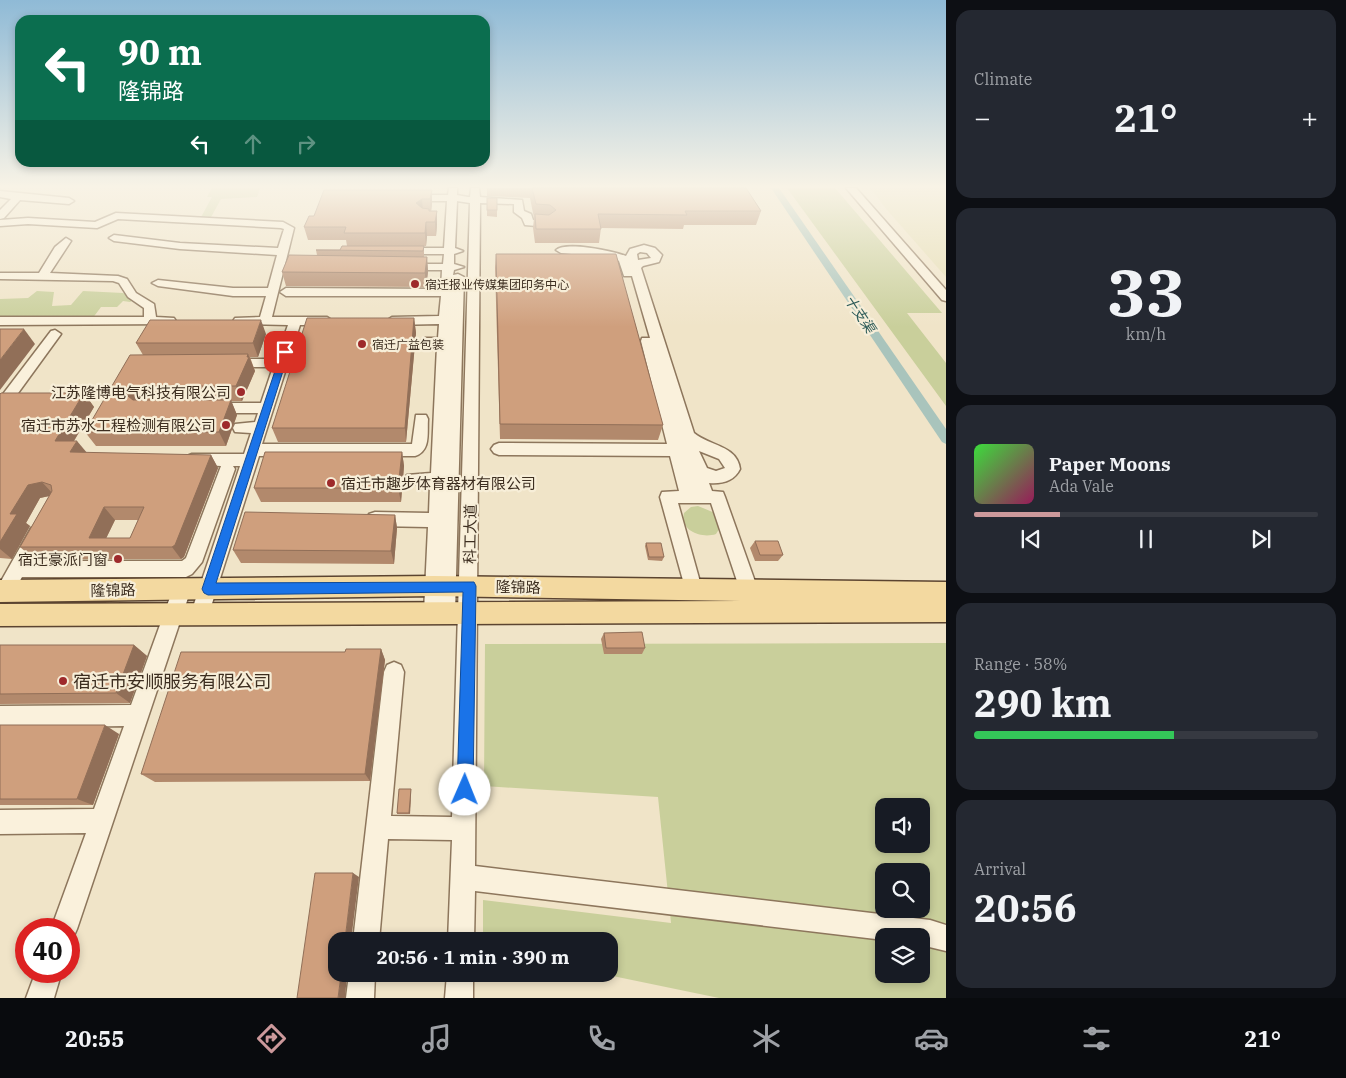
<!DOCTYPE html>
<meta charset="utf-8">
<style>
:root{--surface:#171b24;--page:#242831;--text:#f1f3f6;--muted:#9ea1a6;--line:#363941;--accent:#cc999b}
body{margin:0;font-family:"IBM Plex Serif","Noto Sans SC",serif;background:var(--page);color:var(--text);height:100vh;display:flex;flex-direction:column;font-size:19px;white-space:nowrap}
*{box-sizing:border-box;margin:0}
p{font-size:16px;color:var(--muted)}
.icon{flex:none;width:28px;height:28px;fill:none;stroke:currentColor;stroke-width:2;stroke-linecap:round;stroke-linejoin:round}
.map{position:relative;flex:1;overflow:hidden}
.panel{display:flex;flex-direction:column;gap:10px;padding:10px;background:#0d0f14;width:400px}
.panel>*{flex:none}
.guide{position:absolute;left:15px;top:15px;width:475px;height:152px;border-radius:15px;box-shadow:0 2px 8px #0003;background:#0b6e4f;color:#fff;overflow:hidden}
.fabs{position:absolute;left:875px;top:798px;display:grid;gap:10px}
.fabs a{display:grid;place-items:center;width:55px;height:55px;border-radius:10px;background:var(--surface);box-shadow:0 2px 8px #0003;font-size:25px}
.speed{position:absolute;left:15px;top:918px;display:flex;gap:10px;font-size:25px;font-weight:700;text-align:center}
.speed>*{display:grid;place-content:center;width:65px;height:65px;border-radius:50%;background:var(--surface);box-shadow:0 2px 8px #0003;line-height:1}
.speed .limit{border:8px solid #d22;background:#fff;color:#111}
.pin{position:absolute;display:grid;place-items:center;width:42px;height:42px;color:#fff;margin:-21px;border-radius:10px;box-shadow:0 2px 8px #0006}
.me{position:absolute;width:55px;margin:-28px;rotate:1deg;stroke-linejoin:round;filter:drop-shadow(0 0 4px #0008)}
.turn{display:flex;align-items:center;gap:18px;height:105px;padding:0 20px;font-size:22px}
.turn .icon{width:65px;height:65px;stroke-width:2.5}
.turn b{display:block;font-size:35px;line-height:42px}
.lanes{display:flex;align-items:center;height:48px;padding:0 20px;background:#0003;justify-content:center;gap:25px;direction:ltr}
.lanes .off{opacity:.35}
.big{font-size:38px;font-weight:700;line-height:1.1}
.panel .tile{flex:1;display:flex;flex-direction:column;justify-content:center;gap:8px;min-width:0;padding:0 18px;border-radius:15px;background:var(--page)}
.panel .dial{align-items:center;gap:0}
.dial b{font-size:65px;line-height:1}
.song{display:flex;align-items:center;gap:15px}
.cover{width:60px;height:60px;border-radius:8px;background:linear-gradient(135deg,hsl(120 70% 55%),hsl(330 70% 35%))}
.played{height:5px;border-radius:2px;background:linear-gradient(90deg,var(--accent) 25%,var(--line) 25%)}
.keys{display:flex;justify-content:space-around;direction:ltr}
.heat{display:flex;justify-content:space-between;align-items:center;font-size:28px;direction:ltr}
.charge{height:8px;border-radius:4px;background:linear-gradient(90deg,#34c759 58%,var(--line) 0)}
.trip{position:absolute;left:328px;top:932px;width:290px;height:50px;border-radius:15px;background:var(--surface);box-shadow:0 2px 8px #0003;font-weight:700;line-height:50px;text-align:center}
.menu{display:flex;height:80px;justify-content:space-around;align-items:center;background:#090b0e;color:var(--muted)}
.menu .icon{width:35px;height:35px}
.menu .on{color:var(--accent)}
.menu b{font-size:22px;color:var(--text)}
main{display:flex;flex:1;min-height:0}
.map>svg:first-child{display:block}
.farmland{fill:#e6deb5}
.green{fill:#c9cf9b;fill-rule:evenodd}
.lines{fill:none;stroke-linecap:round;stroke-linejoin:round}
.canal{fill:#a9c4bc;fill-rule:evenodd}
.minor-casing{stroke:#8d765c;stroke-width:3}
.major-casing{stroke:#5b4430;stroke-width:3}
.minor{fill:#faf1dc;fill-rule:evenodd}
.major{fill:#f3d9a0;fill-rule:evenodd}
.wall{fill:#b2896c;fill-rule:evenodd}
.shaded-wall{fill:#916f58}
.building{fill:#cf9f7d;stroke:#916f58;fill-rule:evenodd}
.route{fill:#1a73e8;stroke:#114b97}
.poi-dot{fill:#9e2a2b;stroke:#f7eed8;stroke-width:2}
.labels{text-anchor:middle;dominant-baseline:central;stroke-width:4.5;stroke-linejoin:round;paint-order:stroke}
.far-poi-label{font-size:12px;fill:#3d2e20;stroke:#f7eed8;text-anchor:start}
.far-water-label{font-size:14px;font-style:italic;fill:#2f5d5a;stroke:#f7eed8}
.poi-label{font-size:15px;fill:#3d2e20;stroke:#f7eed8;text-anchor:end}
.street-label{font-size:15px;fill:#3d2e20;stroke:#f7eed8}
.near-poi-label{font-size:18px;fill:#3d2e20;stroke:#f7eed8;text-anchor:start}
</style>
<main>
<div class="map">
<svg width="946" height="998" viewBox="0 0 946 998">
<rect width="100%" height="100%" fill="#f0e4c8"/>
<polygon class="farmland" points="870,188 946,188 946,277 888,211"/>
<g class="green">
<polygon points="212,188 260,188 257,197 221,199 210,219 200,219 212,197 207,197"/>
<polygon points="787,188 835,188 942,313 907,313 946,363 946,406"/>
<polygon points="37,291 54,292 52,306 71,305 83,291 123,293 135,299 130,302 123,301 117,307 101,307 92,319 0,318 0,299 28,298"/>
<path d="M698 506 715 513 721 526 716 534C702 539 679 531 684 513L691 507Z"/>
<path d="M946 643V998H719L603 974H609V941H483V900L671 923 658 797 484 786 485 644ZM884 806H921V844H884ZM884 871H921V909H884ZM884 936H921V974H884Z"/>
</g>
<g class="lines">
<polygon class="canal" points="771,188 779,188 946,429 946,444 942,442"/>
<defs>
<g id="minor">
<polygon points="449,188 457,188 457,195 468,197 470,197 471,188 479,188 480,197 522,200 524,211 531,214 533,220 548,221 553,224 548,227 525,225 522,218 514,212 514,204 480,203 475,866 930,920 946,925 946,951 921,945 921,936 884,936 884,940 475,891 474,941 448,941 452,840 388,839 379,941 353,941 384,672 387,665 394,662 401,665 404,672 391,816 452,817 470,203 457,201 455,248 463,251 454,254 454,264 464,267 454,270 453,275 458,274 464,277 455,613 453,619 446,622 439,618 433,621 426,618 424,612 428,527 375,526 369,524 367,519 369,514 375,512 429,513 430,485 407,483 405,479 407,475 431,473 437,346 425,346 419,342 425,338 438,338 439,324 392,325 386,321 392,317 439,316 441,296 286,296 280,292 286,288 441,289 442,270 405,270 399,267 405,264 443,264 444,254 403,254 398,251 403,248 444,248 447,201 411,201 406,198 411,195 448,195"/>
<polygon points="846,188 856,188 946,290 946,301 942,300"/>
<polygon points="0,191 69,198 74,201 69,204 20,200 4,218 0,219 0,210 11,199 0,197"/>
<path d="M116 213 283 222 294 228 272 317H327L333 321 327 325H300L262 444H412L416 415H426L428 419C427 433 431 451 415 456H259L209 613 207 619 200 622 193 619 191 613 240 466H233L235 469 202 562 192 574 186 577H22L11 597 5 599 0 597V583L31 528 37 526 43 528 45 533 30 561H182L186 558 221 466 187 464 184 460 187 456 192 454H244L251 433 235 432 233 428 235 424 255 422 258 413H211L204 408 211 403H261L273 367H230L223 363 230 359H276L288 325 235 324 233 321 235 318 260 317 266 296H233L158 286 152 283 158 280 233 288H268L277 255 180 249 114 241 109 238 114 235 180 243 278 248 284 229 281 228 118 219 97 228 28 224 0 226V220L28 218 95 222Z"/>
<polygon points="66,238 71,241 50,273 118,276 127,279 136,293 154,304 156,317 174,318 176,321 174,324 0,325 0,317 144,317 144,308 128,297 119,283 113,281 0,279 0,273 39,273 55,247"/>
<path d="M644 245 655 248 662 255 659 262 643 266 641 268 694 433C709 446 737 445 740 469 734 481 723 484 709 483L712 491 723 492 725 497 758 590 755 596 749 598 743 596 740 590 711 503H678L702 589 699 595 693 597 687 595 660 497 662 492 679 491 670 456 499 455 494 453 491 449 494 445 499 443 667 444 641 341 642 338H650L632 276H624L619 261 613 258 561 253 556 250C566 241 613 251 626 256L630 249ZM640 252 647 253 651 258 638 260 637 254ZM699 451 719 459 725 468 716 471 707 468Z"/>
<polygon points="55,330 61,334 5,411 0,413 0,398 51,331"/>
<polygon points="182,581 188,583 191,589 77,929 73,938 69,940 69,929 51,929 86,833 0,834 0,810 94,809 124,726 0,728 0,706 131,705 173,589 176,583"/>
<polygon points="36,971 62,971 54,998 26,998"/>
<polygon points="349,974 375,974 374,998 346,998"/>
<polygon points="447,974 473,974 473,998 445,998"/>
</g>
<polygon id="major" points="434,576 946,582 946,622 0,626 0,604 740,601 434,596 0,602 0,580"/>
</defs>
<use href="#minor" class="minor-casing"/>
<use href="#major" class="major-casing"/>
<use href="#minor" class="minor"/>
<use href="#major" class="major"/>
</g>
<g class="wall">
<polygon points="487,188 746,188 761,211 756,225 684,225 683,229 601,228 599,243 535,243 533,228 534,218 530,198 487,196"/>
<polygon points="432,190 432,203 431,211 437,211 437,224 436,236 427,236 426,246 424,246 424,257 427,257 428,272 426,287 286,286 282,272 317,255 316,250 340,250 347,246 346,240 308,240 304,227 314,216"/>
<polygon points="487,198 497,198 497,217 487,216"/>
<polygon points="496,254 663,425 658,440 500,439 495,268"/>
<polygon points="414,318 416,333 406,442 278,442 272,428"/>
<polygon points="266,334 258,357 250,357 255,371 242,401 231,401 237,415 226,446 96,446 85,432 143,355 136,343"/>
<path d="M84 393 94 407 74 441 86 453 211 455 218 468 184 557 181 559H34L20 547 49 496 40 498 26 523 30 526 12 559 0 558V394ZM115 520H138L130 538H106Z"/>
<polygon points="402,452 404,466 401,502 261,502 254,488"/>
<polygon points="395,515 397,528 394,564 241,563 233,550"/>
<polygon points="755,541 783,555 778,561 755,561 750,548"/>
<polygon points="646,543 664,557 662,561 648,560 645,546"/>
<polygon points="604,633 645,648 642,654 604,654 601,639"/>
<polygon points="0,645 134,645 147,656 130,703 0,704"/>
<polygon points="381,649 385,660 370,781 155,782 141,774 345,652"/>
<polygon points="0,725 119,734 93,805 0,805"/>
<polygon points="411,789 411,791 410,814 397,814 397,813"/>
</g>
<g class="shaded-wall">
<polygon points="432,190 432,203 431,212 430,199"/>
<polygon points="422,199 423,212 416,203"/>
<polygon points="437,211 437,224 436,236 435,222"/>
<polygon points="426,222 427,236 426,246 425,233"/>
<polygon points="427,257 428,272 426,287 425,273"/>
<polygon points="414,318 416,333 406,442 405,428"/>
<polygon points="261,320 266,334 258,357 253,343"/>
<polygon points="24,329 35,344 0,390 0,360"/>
<polygon points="248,354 255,371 242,401 236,386"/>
<polygon points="133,386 142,401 133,408 124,393"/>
<polygon points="84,393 94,407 66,454 55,441"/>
<polygon points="231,400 237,415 226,446 219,432"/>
<polygon points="77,441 88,454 70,452"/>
<polygon points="402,452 404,466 401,502 398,488"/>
<polygon points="211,455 218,468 184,557 181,559 172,547"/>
<polygon points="42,482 54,495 40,498 26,523 30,526 12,559 0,549 0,542 10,514 28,485"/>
<polygon points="104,507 115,520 102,547 89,538"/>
<polygon points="395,515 397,528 394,564 391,551"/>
<polygon points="134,645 147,656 130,703 116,693"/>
<polygon points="381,649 385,660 370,781 365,774"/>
<polygon points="105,725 119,734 93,805 77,799"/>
<polygon points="411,789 411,791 410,814 409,813"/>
<polygon points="353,873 359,877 351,941 352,941 347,941 345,940"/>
<polygon points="344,974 347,974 345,998 338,998 341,975"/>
</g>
<g class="building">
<polygon points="532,188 746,188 761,211 685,211 687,215 598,214 601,229 536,229 535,214 549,215 556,210 550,205 536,204"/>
<polygon points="324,190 432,190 430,199 422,199 416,203 422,208 429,209 429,211 437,211 435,222 426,222 425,233 344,233 346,227 304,227 309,216 314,216"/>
<rect x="487" y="198" width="10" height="12"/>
<polygon points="342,246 424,246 423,251 316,250 340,250"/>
<polygon points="496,254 616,254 663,425 500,424"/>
<polygon points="289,255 427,257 425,273 282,272"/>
<polygon points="307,318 414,318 405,428 272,428"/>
<polygon points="150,320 261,320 253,343 136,343"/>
<polygon points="0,329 24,329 0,360"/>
<polygon points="248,354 247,357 249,357 236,386 133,386 124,393 133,400 231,400 219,432 85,432 130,355"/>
<path d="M1 393H84L55 441H77L70 452 211 455 175 545 172 547H20L52 491 51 485 42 482 28 485 10 514H17L0 542V394ZM104 507H144L130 538H89Z"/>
<polygon points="265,452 402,452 398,488 254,488"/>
<polygon points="245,512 395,515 391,551 233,550"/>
<polygon points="755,541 778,541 783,555 760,555"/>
<polygon points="646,543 661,543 664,557 649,557"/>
<polygon points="642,632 645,648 606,648 604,633"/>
<polygon points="0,645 134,645 116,693 0,694"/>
<polygon points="346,649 381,649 365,774 141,774 181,652 345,652"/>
<polygon points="0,725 105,725 77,799 0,799"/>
<polygon points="399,789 411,789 409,813 397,813"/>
<polygon points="315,873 353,873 345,940 347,941 336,941 336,974 344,974 341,975 338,998 297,998"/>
</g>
<linearGradient id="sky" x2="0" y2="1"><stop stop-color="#8fbad6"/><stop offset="0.57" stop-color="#f8f3e6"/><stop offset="1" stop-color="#f8f3e6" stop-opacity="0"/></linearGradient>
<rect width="946" height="327" fill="url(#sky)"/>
<polygon class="route" points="282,350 289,352 216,583 474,582 476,586 473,790 470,796 465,798 459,796 457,790 463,592 208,595 204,593 202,589"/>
<g class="poi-dot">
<circle cx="415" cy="284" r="5"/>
<circle cx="362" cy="344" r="5"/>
<circle cx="241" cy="392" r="5"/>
<circle cx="226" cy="425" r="5"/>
<circle cx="331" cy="483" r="5"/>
<circle cx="118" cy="559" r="5"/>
<circle cx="63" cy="681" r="5"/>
</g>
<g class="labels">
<g class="far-poi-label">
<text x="425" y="284">宿迁报业传媒集团印务中心</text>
<text x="372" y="344">宿迁广益包装</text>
</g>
<g class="far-water-label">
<text transform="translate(860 314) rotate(56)">十支渠</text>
</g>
<g class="poi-label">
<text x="231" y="392">江苏隆博电气科技有限公司</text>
<text x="216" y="425">宿迁市苏水工程检测有限公司</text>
<text x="341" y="483" text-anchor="start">宿迁市趣步体育器材有限公司</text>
<text x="108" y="559">宿迁豪派门窗</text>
</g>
<g class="street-label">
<text transform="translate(470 534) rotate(-89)">科工大道</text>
<text transform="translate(518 587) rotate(1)">隆锦路</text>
<text transform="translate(113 590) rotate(-1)">隆锦路</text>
</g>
<g class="near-poi-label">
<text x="73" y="681">宿迁市安顺服务有限公司</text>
</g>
</g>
</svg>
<div class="fabs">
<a><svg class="icon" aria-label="sound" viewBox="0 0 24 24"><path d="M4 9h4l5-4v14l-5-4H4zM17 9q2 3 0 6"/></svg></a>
<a><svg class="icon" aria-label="search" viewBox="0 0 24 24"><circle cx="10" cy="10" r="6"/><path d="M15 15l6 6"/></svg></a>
<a><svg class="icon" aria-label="layers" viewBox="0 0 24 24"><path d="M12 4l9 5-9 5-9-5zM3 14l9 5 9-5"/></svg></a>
</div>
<div class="speed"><div class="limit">40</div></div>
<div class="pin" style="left:285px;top:352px;background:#d93025"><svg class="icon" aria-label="arrive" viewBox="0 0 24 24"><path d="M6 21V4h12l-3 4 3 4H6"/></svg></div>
<svg class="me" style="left:465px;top:790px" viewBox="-20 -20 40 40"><circle r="19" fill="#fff"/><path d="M0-13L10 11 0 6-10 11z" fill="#1a73e8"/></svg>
<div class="trip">20:56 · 1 min · 390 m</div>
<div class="guide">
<div class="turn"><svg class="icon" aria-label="left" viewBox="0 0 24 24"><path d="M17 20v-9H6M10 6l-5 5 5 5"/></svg><div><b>90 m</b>隆锦路</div></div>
<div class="lanes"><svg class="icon" aria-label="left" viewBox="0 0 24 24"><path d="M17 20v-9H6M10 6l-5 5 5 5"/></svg><svg class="icon off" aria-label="ahead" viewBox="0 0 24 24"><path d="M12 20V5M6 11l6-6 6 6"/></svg><svg class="icon off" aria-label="right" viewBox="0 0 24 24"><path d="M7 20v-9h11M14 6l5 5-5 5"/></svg></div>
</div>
</div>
<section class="panel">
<div class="tile"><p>Climate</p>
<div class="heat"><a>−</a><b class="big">21°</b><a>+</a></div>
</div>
<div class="tile dial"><b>33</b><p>km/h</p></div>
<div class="tile">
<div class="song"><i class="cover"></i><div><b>Paper Moons</b><p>Ada Vale</p></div></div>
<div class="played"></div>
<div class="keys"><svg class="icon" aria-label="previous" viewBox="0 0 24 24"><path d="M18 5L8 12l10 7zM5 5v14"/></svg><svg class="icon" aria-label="pause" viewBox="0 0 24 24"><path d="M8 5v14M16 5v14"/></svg><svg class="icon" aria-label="next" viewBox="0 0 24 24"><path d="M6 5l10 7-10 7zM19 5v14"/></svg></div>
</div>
<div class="tile"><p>Range · 58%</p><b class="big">290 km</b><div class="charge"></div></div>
<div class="tile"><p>Arrival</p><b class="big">20:56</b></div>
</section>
</main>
<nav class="menu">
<b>20:55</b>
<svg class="icon on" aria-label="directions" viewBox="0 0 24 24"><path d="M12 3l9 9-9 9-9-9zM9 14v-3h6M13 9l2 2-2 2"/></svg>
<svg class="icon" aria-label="music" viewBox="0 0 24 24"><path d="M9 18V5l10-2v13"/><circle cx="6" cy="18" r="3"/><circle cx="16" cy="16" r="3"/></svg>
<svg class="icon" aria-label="phone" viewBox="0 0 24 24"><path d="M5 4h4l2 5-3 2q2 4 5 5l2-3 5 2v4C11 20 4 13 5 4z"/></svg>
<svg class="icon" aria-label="climate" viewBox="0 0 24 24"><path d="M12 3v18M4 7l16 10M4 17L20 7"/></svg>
<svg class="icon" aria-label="car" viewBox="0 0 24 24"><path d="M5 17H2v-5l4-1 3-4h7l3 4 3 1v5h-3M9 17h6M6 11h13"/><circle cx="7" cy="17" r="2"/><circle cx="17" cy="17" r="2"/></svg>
<svg class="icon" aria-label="filters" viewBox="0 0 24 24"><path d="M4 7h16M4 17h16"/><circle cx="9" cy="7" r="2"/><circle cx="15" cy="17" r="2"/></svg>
<b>21°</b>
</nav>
